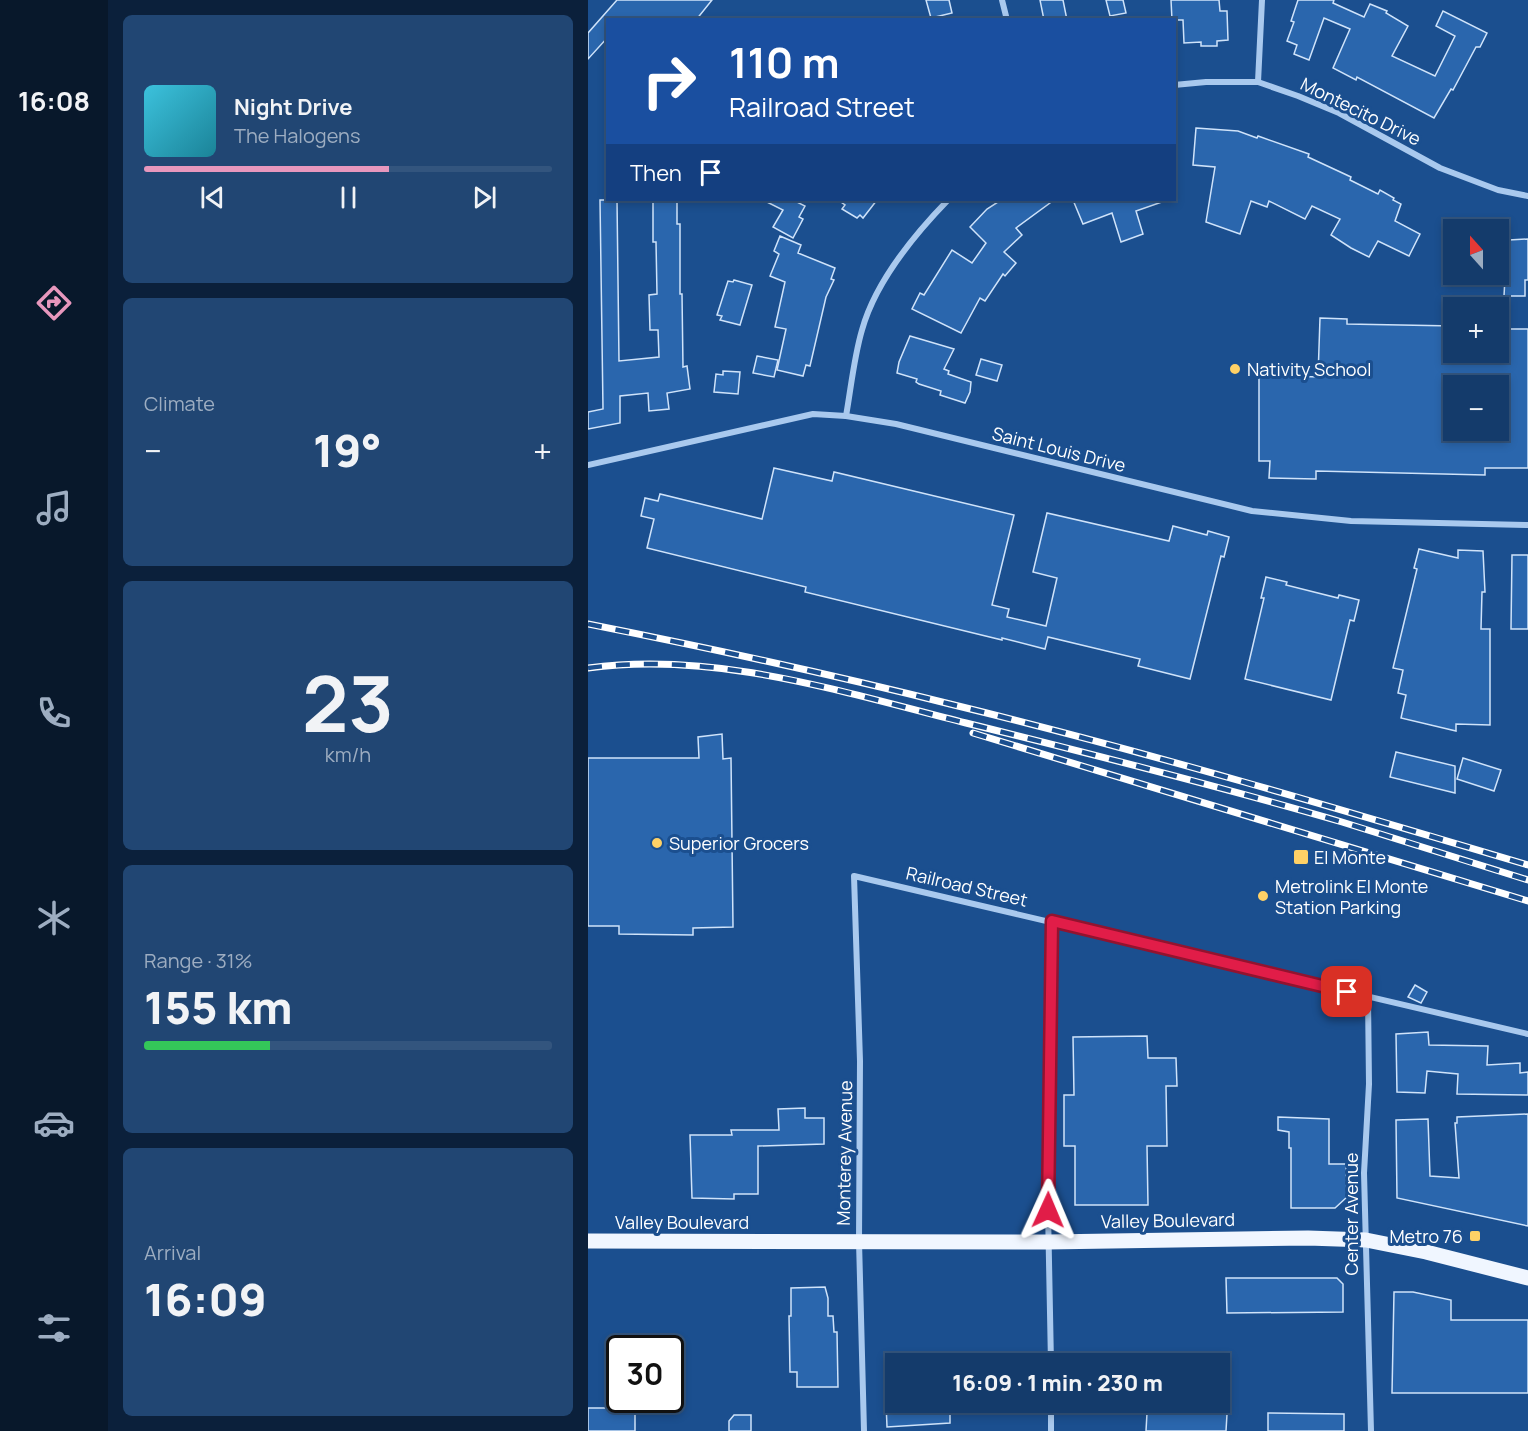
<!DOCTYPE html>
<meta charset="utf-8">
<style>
:root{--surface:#143b6b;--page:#214673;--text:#f1f3f6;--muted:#9dadc1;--line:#33557e;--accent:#e797bd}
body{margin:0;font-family:Manrope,sans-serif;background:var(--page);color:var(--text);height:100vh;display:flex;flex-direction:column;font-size:22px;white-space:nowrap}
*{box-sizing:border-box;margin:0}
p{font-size:20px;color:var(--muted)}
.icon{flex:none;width:33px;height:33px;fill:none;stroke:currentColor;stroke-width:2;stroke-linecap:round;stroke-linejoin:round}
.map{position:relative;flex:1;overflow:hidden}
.side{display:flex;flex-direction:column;gap:15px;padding:15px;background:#0b203b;width:480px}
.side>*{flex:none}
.top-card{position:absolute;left:18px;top:18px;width:570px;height:183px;border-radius:0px;box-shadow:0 3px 9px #0003,0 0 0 2px var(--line);background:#1a4fa0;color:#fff;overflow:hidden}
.needle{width:39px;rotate:339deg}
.fabs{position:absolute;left:855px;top:219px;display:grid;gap:12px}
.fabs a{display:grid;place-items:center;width:66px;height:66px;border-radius:0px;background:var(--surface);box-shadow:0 3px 9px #0003,0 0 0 2px var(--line);font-size:30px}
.speed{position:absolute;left:18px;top:1335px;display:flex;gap:12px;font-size:30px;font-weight:700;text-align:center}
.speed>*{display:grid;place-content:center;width:78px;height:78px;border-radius:50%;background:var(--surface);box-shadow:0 3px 9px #0003,0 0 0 2px var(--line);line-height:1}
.speed .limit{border:3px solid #111;border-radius:9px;background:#fff;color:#111}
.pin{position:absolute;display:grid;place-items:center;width:51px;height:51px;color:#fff;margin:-26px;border-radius:12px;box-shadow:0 3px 9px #0006}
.me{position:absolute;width:66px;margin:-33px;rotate:1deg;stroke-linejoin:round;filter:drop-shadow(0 0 4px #0008)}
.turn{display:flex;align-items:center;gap:21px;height:126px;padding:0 24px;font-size:27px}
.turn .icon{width:78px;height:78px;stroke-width:2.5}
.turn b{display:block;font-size:42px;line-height:51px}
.then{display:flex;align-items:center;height:57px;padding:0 24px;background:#0003;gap:12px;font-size:22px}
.big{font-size:45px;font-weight:800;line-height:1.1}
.side .tile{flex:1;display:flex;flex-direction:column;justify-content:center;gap:9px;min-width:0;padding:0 21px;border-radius:9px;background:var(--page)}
.side .dial{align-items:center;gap:0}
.dial b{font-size:78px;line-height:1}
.song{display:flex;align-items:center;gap:18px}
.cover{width:72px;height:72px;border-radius:9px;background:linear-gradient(135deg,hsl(190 70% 55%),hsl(190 70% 35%))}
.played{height:6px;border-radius:3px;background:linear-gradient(90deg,var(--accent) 60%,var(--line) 60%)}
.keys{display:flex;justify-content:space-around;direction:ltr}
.heat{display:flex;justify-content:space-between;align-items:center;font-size:33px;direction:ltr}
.charge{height:9px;border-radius:4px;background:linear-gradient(90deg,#34c759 31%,var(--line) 0)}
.trip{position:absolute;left:297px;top:1353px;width:345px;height:60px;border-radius:0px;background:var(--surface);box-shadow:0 3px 9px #0003,0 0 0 2px var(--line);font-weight:800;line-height:60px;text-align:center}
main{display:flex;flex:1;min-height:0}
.tab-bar{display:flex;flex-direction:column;width:108px;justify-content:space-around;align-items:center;background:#08182b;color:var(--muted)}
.tab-bar .icon{width:42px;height:42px}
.tab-bar .current{color:var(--accent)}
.tab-bar b{font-size:27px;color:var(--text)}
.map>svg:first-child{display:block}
.building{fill:#2a66ad;stroke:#cfe3fa;stroke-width:1.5;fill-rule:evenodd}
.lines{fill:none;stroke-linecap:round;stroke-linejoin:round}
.street{stroke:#a9c9ee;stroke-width:6}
.primary{stroke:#f0f6ff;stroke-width:15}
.rail-casing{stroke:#fff;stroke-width:7}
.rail{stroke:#1b4f8f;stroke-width:4.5;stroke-dasharray:14;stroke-linecap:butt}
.route-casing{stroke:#92132f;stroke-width:15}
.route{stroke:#e11d48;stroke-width:10}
.poi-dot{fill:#ffd166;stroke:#1b4f8f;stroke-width:2}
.labels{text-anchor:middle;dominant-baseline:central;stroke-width:6;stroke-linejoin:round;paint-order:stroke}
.street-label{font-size:18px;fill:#fff;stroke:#1b4f8f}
.poi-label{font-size:18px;fill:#fff;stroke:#1b4f8f;text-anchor:start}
</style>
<main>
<nav class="tab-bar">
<b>16:08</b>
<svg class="icon current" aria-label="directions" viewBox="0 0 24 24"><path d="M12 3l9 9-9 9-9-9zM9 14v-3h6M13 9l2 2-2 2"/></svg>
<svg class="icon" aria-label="music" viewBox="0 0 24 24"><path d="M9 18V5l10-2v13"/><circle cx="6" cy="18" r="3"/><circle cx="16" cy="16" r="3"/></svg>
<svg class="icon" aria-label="phone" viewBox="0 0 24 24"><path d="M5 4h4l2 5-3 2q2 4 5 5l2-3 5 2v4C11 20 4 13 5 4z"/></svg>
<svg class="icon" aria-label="climate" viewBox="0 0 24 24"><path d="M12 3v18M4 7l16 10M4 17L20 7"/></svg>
<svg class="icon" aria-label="car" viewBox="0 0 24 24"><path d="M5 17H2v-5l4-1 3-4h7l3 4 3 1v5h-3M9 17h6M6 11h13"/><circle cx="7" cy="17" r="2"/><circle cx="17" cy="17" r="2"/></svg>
<svg class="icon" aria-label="filters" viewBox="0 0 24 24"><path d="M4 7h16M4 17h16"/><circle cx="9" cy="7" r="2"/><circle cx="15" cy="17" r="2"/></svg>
</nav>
<section class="side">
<div class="tile">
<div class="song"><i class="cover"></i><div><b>Night Drive</b><p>The Halogens</p></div></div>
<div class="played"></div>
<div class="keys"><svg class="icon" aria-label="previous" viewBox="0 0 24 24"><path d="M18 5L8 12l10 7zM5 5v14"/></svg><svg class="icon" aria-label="pause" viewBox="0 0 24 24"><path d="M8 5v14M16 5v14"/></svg><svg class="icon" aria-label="next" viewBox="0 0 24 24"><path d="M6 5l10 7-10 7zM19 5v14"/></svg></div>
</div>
<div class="tile"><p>Climate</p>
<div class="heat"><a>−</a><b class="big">19°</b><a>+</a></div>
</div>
<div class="tile dial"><b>23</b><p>km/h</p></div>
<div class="tile"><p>Range · 31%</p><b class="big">155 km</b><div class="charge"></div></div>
<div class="tile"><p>Arrival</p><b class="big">16:09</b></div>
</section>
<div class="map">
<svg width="940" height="1431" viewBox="0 0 940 1431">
<rect width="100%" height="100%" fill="#1b4f8f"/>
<g class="building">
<polygon points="29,0 124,0 108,20 20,20 20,37 0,59 0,33"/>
<polygon points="338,0 361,0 364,13 343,18"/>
<polygon points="452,0 475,0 479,20 456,20"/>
<polygon points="518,0 535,0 538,13 522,16"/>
<polygon points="583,0 631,0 632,11 639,11 640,40 629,41 629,46 613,46 613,42 596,43 595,20 584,20"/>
<polygon points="710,0 746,0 745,3 776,17 782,4 799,11 798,13 820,26 804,56 847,76 867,36 848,26 855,11 899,33 892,47 888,47 865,90 863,89 846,118 769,77 768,80 745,68 762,29 736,18 721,60 706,54 709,45 699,41 706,22 703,21"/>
<polygon points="608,128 650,131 669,138 670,136 721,154 720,157 763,177 762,180 790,194 792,190 806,198 805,200 813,204 807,221 832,234 821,256 790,241 781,257 763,248 743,235 752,219 724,206 717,219 681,201 679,207 663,201 652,234 618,222 627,167 605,165"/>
<polygon points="12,200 29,200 31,361 71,357 70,330 62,330 61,295 69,294 68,242 65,242 65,200 89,200 89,224 92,224 92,294 94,294 95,367 99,366 102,389 79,393 81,409 61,411 60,393 32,396 32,423 0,429 0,412 15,409"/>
<polygon points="175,200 205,200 217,206 211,217 215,219 205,238 185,227 195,210"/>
<polygon points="250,200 289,200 275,218 272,215 269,218 254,209 257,205"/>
<polygon points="413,200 466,200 428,228 434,235 416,252 428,263 417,276 415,274 397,301 392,298 373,333 324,309 332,293 336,295 364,250 384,263 398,243 382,227 399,209"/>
<polygon points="485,200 574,200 574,202 548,211 555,234 533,242 524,213 495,224"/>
<polygon points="192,236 213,245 210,253 247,268 243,279 246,280 238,297 222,366 218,365 215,376 189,370 198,329 187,327 197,282 182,276 191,254 186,251"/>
<polygon points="940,239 940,280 937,280 937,296 916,296 917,278 920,278 921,240"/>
<polygon points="146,280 164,285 152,325 132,320 134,316 129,315 140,281 145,282"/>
<path d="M732 318 759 319V324L866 326V352H910V329H940V468H897V475L728 471V479L681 478 682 461H671V375L730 377ZM866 386H910V433L866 432Z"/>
<polygon points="322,336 366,349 356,369 361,371 360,374 383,382 382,392 377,403 352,395 353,391 331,384 328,382 329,379 309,373 311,362"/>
<polygon points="169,356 190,360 186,377 165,373"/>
<polygon points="393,359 414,365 409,381 388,375"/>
<polygon points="135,371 152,372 150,394 126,392 128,374 135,375"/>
<polygon points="186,468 244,481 246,472 426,515 404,605 421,609 419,617 458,626 469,578 445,572 459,513 581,541 585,526 619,535 620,531 641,537 636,557 633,556 602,679 550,666 552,659 460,637 457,649 414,638 414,640 217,592 218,587 59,548 66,519 53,516 57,498 70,501 72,494 174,519"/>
<polygon points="831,549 870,558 870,550 895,551 897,592 894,592 893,629 902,629 902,725 868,724 868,731 813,718 818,695 810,693 815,670 805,668 829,569 826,568"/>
<polygon points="924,555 940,555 940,629 923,629"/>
<polygon points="678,577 699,582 698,585 750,598 751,595 771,600 766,621 762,620 743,700 657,679 676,598 673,598"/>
<polygon points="134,734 135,759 143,758 145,927 105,928 105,935 31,934 31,926 0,926 0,758 111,758 110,737"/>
<polygon points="808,752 867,766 867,793 802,777"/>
<polygon points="875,758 913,770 906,791 869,779"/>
<polygon points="827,985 839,992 833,1003 820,997"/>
<polygon points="840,1032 841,1045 900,1046 899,1065 932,1063 932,1073 940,1072 940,1095 869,1094 870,1074 839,1071 837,1093 809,1092 808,1034"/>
<polygon points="559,1036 560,1058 588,1058 589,1086 578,1086 579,1146 559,1146 560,1205 487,1205 487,1146 476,1146 476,1095 486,1095 485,1037"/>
<polygon points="217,1108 217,1118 236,1118 236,1144 170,1146 170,1194 146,1194 146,1199 104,1198 102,1135 144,1135 143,1130 191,1130 190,1109"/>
<polygon points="940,1114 940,1226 809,1198 808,1120 840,1119 842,1176 871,1178 867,1123 869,1123 869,1117"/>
<polygon points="690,1117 741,1119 741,1164 758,1164 759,1197 747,1208 703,1208 703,1148 701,1148 701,1132 690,1130"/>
<polygon points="638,1278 749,1278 755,1284 755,1312 639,1313"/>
<polygon points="237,1287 240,1298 240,1316 245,1316 246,1332 249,1332 250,1387 209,1387 209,1372 202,1372 201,1316 203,1316 203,1288"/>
<polygon points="806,1292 825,1292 863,1300 863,1320 940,1320 940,1393 804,1393"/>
<polygon points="298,1402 362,1402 362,1423 299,1427"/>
<rect x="0" y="1408" width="47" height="23"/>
<polygon points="559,1413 639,1414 638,1431 558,1431"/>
<polygon points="680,1413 756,1414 756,1431 680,1431"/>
<polygon points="146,1415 163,1415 163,1431 141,1431 141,1421"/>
</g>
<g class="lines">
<g class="street">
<polyline points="414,0 419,20"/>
<polyline points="670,82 674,0"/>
<polyline points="586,85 618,82 670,82 710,96 751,113 852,168 910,190 940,196"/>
<path d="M258 416C263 388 266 357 274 330 287 283 327 234 360 200"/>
<polyline points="0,465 225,414 258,416 308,424 664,511 763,521 940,525"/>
<polyline points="780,997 781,1084 776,1173 783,1431"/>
<polyline points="463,1364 460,1210 464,921"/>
<polyline points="276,1431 271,1241 272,1061 266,876 940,1034"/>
<polyline points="463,1431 463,1402"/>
</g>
<polyline class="primary" points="0,1241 460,1242 720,1238 778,1240 838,1252 940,1278"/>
<defs>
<g id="rail">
<path d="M0 624C121 648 242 674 362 704 556 751 748 808 940 865"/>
<path d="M0 668C129 651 254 692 378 723 504 754 630 786 754 822 816 841 878 861 940 880"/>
<polyline points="385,733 940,901"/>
</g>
</defs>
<use href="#rail" class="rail-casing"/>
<use href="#rail" class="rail"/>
</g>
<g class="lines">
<defs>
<polyline id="route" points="460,1210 464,921 759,992"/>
</defs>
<use href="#route" class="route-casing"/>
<use href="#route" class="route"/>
</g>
<g class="poi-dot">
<circle cx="647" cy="369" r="6"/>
<circle cx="69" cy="843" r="6"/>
<rect x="705" y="849" width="16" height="16" rx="3"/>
<circle cx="675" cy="896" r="6"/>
<rect x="881" y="1230" width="12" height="12" rx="3"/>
</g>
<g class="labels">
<g class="street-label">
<text transform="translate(773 111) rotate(26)">Montecito Drive</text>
<text transform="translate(471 449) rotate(14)">Saint Louis Drive</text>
<text transform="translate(379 886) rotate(13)">Railroad Street</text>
<text transform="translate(256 1153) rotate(-89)">Monterey Avenue</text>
<text transform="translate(763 1214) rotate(-90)">Center Avenue</text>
<text transform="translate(580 1220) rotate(-1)">Valley Boulevard</text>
<text x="94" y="1222">Valley Boulevard</text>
</g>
<g class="poi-label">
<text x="659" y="369">Nativity School</text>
<text x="81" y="843">Superior Grocers</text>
<text x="726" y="857">El Monte</text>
<text x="687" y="886">Metrolink El Monte<tspan x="687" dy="21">Station Parking</tspan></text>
<text x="875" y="1236" text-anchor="end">Metro 76</text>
</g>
</g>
</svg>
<div class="fabs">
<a><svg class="needle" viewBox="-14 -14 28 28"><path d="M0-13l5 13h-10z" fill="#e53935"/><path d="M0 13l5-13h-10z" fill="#9dadc1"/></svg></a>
<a>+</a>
<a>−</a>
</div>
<div class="speed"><div class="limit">30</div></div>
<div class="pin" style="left:759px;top:992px;background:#d93025"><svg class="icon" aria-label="arrive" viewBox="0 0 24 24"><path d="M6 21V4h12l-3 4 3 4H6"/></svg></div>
<svg class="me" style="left:460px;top:1210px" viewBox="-20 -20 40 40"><path d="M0-17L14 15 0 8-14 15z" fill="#e11d48" stroke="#fff" stroke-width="4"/></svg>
<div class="trip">16:09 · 1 min · 230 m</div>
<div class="top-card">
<div class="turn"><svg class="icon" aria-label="right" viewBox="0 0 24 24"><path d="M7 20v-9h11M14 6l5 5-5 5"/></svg><div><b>110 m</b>Railroad Street</div></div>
<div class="then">Then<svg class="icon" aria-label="arrive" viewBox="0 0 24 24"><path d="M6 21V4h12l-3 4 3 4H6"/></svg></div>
</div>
</div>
</main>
